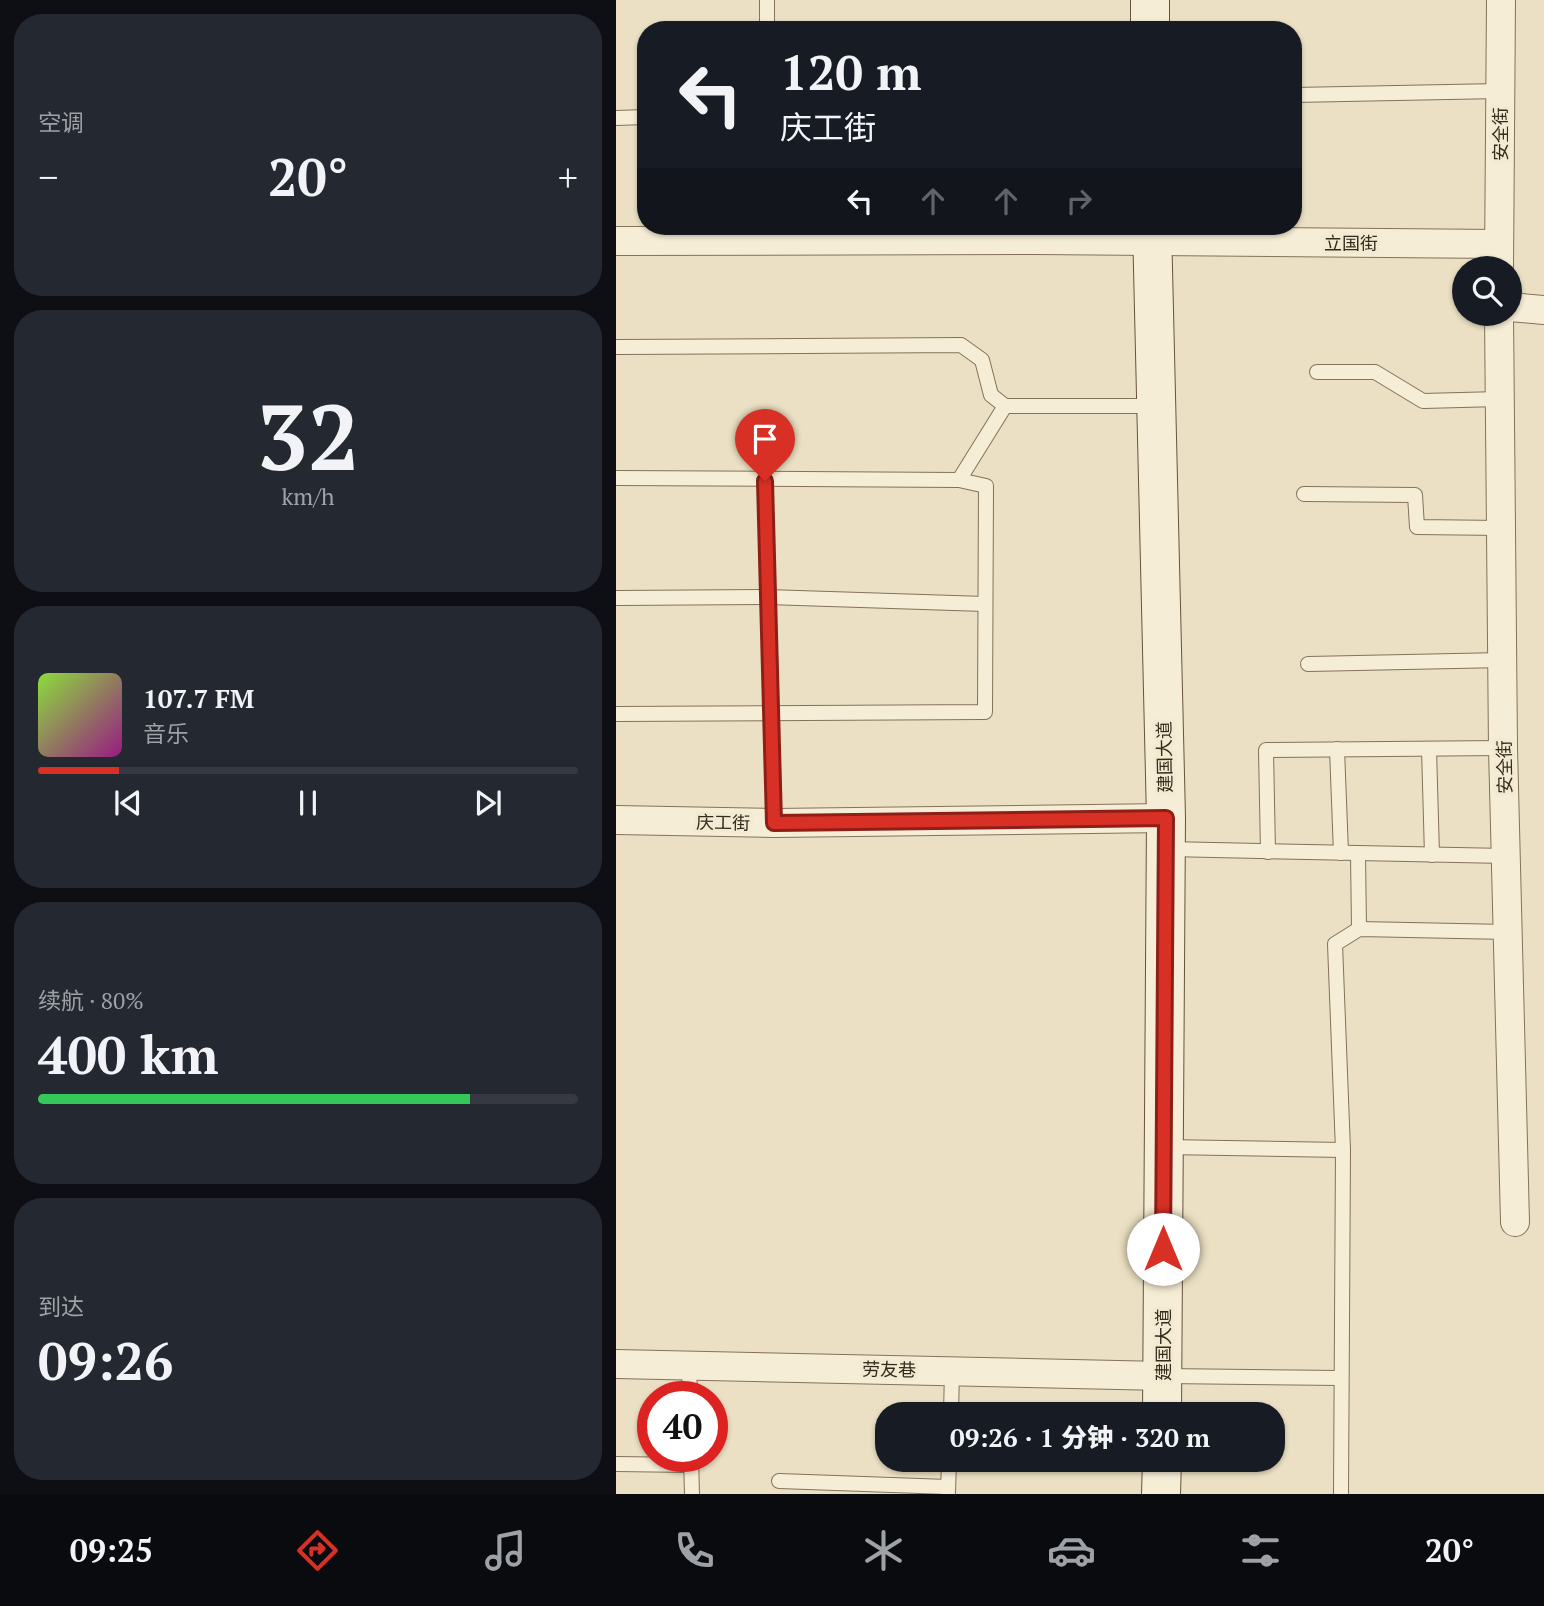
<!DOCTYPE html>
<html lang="zh">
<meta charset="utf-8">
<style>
:root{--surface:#171b24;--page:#242831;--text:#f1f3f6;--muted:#9ea1a6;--line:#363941;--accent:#d93025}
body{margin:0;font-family:"PT Serif","Noto Sans SC",serif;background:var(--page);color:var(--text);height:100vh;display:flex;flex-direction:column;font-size:26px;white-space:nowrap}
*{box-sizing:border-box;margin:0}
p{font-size:23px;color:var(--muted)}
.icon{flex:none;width:38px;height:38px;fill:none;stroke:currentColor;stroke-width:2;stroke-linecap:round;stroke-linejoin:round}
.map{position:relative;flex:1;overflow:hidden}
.drawer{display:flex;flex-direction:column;gap:14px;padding:14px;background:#0d0f14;width:616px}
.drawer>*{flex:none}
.banner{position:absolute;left:21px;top:21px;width:665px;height:214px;border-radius:28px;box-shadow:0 2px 5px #0004;background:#171b24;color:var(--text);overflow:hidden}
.controls{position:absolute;left:836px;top:256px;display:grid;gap:14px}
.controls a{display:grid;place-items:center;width:70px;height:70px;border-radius:50%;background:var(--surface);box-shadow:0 2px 5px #0004;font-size:35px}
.speed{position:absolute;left:21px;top:1381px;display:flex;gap:14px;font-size:35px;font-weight:700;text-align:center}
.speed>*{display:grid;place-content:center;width:91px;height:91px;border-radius:50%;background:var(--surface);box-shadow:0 2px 5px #0004;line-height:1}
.speed .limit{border:10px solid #d22;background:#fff;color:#111}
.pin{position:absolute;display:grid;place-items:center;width:60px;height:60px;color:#fff;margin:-72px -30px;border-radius:50% 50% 50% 0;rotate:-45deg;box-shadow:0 0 7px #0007}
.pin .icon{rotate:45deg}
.me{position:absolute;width:77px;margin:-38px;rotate:0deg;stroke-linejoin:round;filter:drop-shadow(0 0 5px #0008)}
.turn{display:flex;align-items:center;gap:24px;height:147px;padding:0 28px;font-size:32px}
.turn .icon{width:91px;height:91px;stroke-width:2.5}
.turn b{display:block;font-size:49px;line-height:60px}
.lanes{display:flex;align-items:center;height:66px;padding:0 28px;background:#0003;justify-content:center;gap:35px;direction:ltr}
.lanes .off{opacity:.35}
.big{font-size:52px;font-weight:800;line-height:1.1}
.drawer .tile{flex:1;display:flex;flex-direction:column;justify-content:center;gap:10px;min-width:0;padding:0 24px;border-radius:28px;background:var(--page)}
.drawer .dial{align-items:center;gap:0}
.dial b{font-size:91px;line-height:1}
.song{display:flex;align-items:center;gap:21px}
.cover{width:84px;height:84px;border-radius:10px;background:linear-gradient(135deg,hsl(90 70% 55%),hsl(310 70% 35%))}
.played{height:7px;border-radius:4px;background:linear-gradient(90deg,var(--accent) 15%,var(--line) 15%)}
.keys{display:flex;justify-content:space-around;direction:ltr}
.heat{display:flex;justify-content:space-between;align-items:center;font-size:38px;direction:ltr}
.charge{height:10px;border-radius:5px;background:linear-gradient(90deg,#34c759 80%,var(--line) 0)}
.trip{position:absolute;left:259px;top:1402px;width:410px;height:70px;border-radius:28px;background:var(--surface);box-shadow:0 2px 5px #0004;font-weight:800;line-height:70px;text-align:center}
.dock{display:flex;height:112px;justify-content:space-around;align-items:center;background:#090b0e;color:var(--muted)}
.dock .icon{width:49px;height:49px}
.dock .current{color:var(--accent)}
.dock b{font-size:32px;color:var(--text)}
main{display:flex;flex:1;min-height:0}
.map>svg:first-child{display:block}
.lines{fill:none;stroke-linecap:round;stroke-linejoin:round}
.lane-casing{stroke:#84725b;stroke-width:16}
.street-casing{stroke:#84725b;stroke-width:30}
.secondary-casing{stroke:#66533e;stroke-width:40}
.lane{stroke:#f6edd6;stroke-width:14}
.street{stroke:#f6edd6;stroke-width:28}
.secondary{stroke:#f6edd6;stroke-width:38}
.route-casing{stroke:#8d1f18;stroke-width:18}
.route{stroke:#d93025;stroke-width:12}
.labels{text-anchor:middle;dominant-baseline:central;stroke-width:7;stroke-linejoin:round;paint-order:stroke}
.street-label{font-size:18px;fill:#352a1e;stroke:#f3ead2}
</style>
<main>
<section class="drawer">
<div class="tile"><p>空调</p>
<div class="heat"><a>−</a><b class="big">20°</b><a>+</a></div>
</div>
<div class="tile dial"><b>32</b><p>km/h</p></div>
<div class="tile">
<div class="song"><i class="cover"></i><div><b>107.7 FM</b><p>音乐</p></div></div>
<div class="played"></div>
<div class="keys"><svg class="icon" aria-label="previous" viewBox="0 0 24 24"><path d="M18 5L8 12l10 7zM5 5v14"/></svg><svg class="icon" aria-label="pause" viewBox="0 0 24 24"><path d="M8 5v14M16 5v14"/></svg><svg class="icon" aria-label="next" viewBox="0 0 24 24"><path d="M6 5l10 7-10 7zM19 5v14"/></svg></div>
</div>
<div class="tile"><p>续航 · 80%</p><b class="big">400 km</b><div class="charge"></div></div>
<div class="tile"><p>到达</p><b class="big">09:26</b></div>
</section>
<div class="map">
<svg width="928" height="1494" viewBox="0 0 928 1494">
<rect width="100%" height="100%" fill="#ebe0c3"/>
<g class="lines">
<defs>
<g id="lane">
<polyline points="151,30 151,0"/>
<polyline points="677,95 884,91"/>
<polyline points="0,118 30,117"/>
<polyline points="0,347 345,345 366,360 375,395 389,406 538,406"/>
<polyline points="701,372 759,372 807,401 883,399"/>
<polyline points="0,478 343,480 370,486 369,712 0,714"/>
<polyline points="343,480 389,406"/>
<polyline points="149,481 158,823"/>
<polyline points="688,494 799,495 801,527 886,528"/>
<polyline points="0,598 151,597 369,604"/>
<polyline points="692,664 888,660"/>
<polyline points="721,749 725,853"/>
<polyline points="813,749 816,855"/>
<polyline points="551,849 890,856"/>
<polyline points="652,852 650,750 887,748"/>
<polyline points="742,854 743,929"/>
<polyline points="549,1147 727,1150"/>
<polyline points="73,1365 74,1396"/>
<polyline points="548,1376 724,1378"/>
<polyline points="335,1414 336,1371"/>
<polyline points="75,1457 76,1494"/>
<polyline points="0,1464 75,1465"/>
<polyline points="163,1481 332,1487"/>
<polyline points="332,1493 333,1460"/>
<polyline points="725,1494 727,1150 719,944 743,929 892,932"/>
</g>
<g id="street">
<polyline points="0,241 420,240 883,244"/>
<polyline points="883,268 885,0"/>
<polyline points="894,307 928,310"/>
<polyline points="883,313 887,748 899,1222"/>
<polyline points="0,820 158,823 550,818"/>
<polyline points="0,1364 547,1376"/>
</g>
<g id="secondary">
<polyline points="534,0 534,30"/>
<polyline points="536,226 550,818 546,1414"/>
<polyline points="545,1494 546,1460"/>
</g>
</defs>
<use href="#lane" class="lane-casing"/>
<use href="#street" class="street-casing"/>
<use href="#secondary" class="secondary-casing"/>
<use href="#lane" class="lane"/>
<use href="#street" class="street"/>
<use href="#secondary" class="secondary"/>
</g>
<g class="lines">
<defs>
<polyline id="route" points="149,481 158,823 550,818 547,1249"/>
</defs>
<use href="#route" class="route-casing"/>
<use href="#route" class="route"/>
</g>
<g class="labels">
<g class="street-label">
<text transform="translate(884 134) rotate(-90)">安全街</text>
<text x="735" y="243">立国街</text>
<text transform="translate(548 757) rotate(-91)">建国大道</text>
<text transform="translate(888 767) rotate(-91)">安全街</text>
<text transform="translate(107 822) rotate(1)">庆工街</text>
<text transform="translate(547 1345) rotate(-90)">建国大道</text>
<text transform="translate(273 1369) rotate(1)">劳友巷</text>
</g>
</g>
</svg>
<div class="controls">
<a><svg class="icon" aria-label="search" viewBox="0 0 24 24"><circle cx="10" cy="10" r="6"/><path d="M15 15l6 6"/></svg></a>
</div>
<div class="speed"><div class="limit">40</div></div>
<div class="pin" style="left:149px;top:481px;background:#d93025"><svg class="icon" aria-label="arrive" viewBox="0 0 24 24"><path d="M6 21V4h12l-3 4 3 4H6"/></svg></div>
<svg class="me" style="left:547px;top:1249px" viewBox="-20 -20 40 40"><circle r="19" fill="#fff"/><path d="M0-13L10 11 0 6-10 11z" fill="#d93025"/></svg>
<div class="trip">09:26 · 1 分钟 · 320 m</div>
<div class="banner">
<div class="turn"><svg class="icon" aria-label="left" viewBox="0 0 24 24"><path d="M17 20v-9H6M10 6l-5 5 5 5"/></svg><div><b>120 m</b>庆工街</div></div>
<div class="lanes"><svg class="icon" aria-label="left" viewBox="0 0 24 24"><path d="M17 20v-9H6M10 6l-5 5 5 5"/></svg><svg class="icon off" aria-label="ahead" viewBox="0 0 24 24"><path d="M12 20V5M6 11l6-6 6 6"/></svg><svg class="icon off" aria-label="ahead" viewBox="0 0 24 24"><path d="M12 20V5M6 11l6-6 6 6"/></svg><svg class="icon off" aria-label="right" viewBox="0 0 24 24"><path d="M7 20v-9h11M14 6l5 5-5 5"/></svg></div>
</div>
</div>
</main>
<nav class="dock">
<b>09:25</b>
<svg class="icon current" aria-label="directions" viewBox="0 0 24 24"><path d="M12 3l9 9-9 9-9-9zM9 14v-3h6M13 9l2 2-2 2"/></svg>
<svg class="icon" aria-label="music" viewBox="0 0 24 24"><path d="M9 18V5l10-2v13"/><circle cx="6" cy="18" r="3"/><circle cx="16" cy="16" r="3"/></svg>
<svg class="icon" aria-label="phone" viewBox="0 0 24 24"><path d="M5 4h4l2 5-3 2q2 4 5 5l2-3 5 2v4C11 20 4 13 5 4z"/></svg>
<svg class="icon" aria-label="climate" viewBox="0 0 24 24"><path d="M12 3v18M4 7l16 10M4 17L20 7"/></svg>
<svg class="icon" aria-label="car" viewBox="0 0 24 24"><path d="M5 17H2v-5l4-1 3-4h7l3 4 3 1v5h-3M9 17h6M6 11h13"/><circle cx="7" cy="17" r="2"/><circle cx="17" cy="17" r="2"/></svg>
<svg class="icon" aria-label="filters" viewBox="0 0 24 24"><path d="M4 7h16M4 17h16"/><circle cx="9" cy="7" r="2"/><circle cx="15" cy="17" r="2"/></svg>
<b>20°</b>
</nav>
